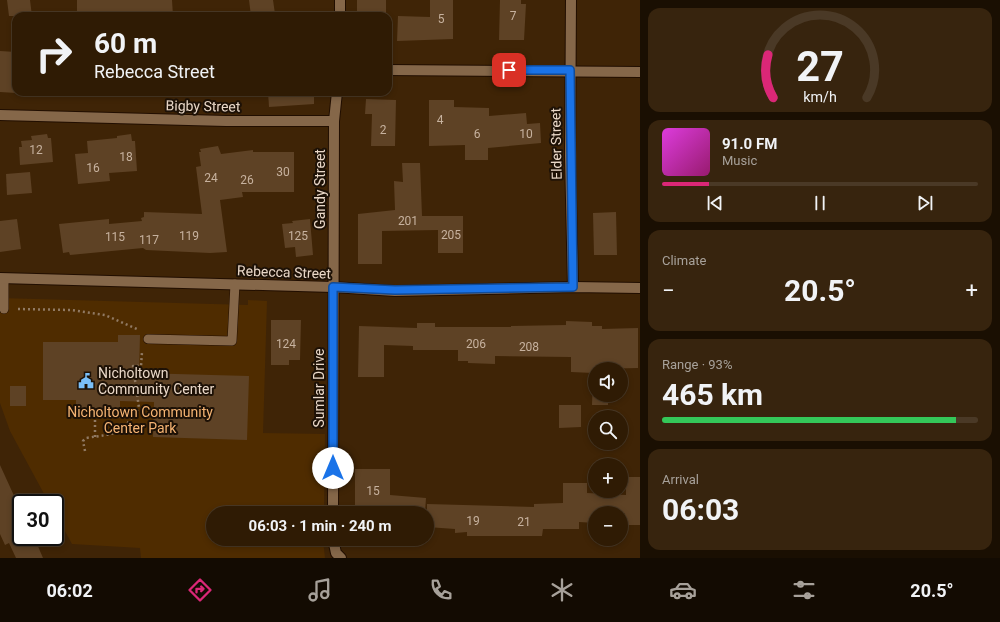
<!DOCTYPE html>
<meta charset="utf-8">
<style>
:root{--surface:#2f1b04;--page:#37240e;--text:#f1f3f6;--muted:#a7a19a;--line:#4a3926;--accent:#db2777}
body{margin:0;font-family:Roboto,sans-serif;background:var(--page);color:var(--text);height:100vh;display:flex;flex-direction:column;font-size:15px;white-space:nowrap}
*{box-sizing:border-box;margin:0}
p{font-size:13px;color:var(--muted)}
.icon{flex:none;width:22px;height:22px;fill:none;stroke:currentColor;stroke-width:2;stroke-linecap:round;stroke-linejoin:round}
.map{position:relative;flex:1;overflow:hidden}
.drawer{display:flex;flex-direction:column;gap:8px;padding:8px;background:#1a0f02;width:360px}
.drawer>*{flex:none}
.banner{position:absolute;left:12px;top:12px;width:380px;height:84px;border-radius:12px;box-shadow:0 2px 6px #0003,0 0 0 1px var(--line);background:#2f1b04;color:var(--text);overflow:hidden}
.buttons{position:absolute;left:588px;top:362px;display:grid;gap:8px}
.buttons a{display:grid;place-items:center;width:40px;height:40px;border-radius:50%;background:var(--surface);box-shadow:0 2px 6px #0003,0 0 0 1px var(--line);font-size:20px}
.speed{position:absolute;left:12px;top:494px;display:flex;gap:8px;font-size:20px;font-weight:700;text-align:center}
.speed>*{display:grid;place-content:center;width:52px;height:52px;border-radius:50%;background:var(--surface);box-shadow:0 2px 6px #0003,0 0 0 1px var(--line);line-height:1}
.speed .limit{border:2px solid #111;border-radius:6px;background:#fff;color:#111}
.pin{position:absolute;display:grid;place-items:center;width:34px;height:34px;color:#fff;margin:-17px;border-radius:8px;box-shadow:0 2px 6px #0006}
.me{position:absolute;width:44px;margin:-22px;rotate:0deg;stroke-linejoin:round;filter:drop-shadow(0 0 3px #0008)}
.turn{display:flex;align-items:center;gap:14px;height:84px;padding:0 16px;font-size:18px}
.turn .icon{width:52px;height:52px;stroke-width:2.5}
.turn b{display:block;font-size:28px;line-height:34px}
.big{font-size:30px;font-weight:700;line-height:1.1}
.drawer .card{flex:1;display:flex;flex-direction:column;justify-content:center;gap:6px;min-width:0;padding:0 14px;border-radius:12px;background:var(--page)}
.drawer .dial{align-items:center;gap:0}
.dial svg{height:104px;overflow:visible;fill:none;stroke:var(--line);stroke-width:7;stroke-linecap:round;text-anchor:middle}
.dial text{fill:var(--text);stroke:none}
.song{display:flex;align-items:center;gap:12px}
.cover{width:48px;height:48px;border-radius:6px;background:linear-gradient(135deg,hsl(300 70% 55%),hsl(320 70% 35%))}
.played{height:4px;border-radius:2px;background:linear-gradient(90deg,var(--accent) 15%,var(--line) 15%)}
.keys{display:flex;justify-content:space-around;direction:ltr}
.heat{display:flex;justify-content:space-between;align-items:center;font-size:22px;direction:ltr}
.charge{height:6px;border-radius:3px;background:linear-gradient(90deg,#34c759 93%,var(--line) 0)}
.trip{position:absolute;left:206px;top:506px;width:228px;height:40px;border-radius:20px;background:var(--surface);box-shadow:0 2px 6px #0003,0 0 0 1px var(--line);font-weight:700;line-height:40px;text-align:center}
.tabs{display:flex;height:64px;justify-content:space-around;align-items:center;background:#130b02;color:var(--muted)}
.tabs .icon{width:28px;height:28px}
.tabs .current{color:var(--accent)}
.tabs b{font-size:18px;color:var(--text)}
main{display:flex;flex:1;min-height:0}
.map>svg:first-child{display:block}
.green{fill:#4f2c00}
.building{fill:#5e4225}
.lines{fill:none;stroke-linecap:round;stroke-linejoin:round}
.service-casing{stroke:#210e00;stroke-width:10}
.minor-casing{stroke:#210e00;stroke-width:12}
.path{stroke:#917a63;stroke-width:2.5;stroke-dasharray:2 3;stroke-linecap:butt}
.service{stroke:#856749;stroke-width:9}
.minor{stroke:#856749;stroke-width:10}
.route-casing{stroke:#114b97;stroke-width:10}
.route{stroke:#1a73e8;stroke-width:7}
.labels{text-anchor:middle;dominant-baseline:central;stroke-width:4;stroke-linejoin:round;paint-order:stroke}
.number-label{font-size:12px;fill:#c7b29f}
.street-label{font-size:14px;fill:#ead8c8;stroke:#1d1106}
.poi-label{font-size:14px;fill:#ead8c8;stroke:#1d1106;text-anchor:start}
.park-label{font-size:14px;fill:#f6b473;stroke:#1d1106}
</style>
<main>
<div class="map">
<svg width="640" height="558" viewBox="0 0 640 558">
<rect width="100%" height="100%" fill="#3f2406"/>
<polygon class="green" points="0,298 248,305 248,300 267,301 263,433 325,434 324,513 213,513 213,539 323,539 325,558 141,558 140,548 72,544 55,513 55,503 49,503 10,431 0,403"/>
<g class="building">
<polygon points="7,0 30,0 32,16 9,16"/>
<polygon points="77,0 172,0 173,16 77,16"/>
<polygon points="249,0 273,0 275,14 251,16"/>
<rect x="357" y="0" width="29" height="16"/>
<polygon points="430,0 453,0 453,39 397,41 398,16 430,17"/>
<polygon points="500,0 521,0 521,4 526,4 524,40 499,40"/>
<polygon points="0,51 16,52 16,93 0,92"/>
<polygon points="268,92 314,92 314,104 269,107"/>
<polygon points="366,99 396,100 395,146 371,146 372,114 365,114"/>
<polygon points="429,100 454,100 454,107 489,108 489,116 526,113 527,124 540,123 541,143 488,148 488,160 465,160 465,145 429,146"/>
<polygon points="47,134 48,138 51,138 53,162 20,165 19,147 22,147 21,141 32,140 31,136"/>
<polygon points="131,134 132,141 135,141 137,171 109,173 110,181 78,184 75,154 88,153 87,141 117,138 117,136"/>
<polygon points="218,146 221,154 253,150 253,152 294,152 294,192 242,192 243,197 220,200 227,252 210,253 146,250 143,248 70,255 69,252 63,253 59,224 109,219 109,224 142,221 141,218 144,217 144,212 202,214 196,167 201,166 199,152 201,152 200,149"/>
<polygon points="402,163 420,163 422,216 463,216 463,253 438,253 438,230 382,231 382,264 358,264 358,214 395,210 394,181 403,182"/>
<polygon points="30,172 32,193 7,195 6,174"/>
<polygon points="616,212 617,255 594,255 593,213"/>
<polygon points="17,219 21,249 0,252 0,221"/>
<polygon points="310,219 313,255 296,257 295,247 285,248 282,224 293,223 292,221"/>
<polygon points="271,320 301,320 300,360 289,360 289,365 271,365"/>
<polygon points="566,321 592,322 592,326 602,326 602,329 638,328 638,368 595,369 595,395 608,395 608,405 592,405 593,373 571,372 571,357 495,356 495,364 468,363 468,361 458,361 458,350 413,350 413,346 384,345 384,377 358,377 359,326 417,328 417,323 435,323 435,327 511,327 511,326 566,325"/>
<polygon points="118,335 140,335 139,373 249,376 247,440 153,437 154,402 120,401 120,418 76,418 76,400 43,400 43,342 118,342"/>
<rect x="10" y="386" width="16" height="20"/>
<polygon points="559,405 581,405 581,427 559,428"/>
<polygon points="0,465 21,511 21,537 34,537 43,558 16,558 9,543 5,545 0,534"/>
<polygon points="355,469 390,469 390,495 426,498 425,513 355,513"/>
<polygon points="626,477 640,477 640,525 625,525 625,513 595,513 595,523 579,522 579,529 543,529 542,536 467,536 467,532 455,533 455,529 427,527 427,504 534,507 534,504 563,503 563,483 587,483 587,493 626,495"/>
</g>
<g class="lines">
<defs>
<g id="service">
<polyline points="4,309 4,279"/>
<polyline points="148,339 232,341 235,284"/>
</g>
<g id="minor">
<polyline points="571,0 570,156 573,287"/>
<polyline points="340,16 340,0"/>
<polyline points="388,70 640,72"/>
<polyline points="0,115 226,121 334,121"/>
<polyline points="0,278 333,287 395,291 573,287 640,288"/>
<polyline points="333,513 334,121 337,92"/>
<polyline points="333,539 336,553 341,558"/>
</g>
</defs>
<use href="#service" class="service-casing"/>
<use href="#minor" class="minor-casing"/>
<g class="path">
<polyline points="18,309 71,310 105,315 139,330"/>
<polyline points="95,437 95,418"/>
<path d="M85 451 83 441 86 438C118 433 119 436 139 408L133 366H141L142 352"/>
</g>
<use href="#service" class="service"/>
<use href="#minor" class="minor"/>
</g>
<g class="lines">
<defs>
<polyline id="route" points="333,468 333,287 395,290 573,287 570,70 509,70"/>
</defs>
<use href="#route" class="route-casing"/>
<use href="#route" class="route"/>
</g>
<defs>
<symbol id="civic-bare" viewBox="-9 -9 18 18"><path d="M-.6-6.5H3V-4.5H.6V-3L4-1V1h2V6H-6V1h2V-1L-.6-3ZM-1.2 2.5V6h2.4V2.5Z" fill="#7abff8" stroke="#1d1106" stroke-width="2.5" paint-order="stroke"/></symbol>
</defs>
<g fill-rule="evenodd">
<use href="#civic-bare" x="75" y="370" width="22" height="22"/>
</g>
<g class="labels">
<g class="number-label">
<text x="513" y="16">7</text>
<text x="441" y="19">5</text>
<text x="440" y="120">4</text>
<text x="383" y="130">2</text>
<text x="477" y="134">6</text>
<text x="526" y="134">10</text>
<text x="36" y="150">12</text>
<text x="126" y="157">18</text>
<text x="93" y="168">16</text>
<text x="283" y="172">30</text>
<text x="211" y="178">24</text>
<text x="247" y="180">26</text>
<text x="408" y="221">201</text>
<text x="451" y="235">205</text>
<text x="189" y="236">119</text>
<text x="298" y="236">125</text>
<text x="115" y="237">115</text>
<text x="149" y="240">117</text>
<text x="286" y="344">124</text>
<text x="476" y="344">206</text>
<text x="529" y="347">208</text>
<text x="373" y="491">15</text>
<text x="473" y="521">19</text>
<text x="524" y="522">21</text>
</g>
<g class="street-label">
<text transform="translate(203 106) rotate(1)">Bigby Street</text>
<text transform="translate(556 144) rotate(-91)">Elder Street</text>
<text transform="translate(320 189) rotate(-90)">Gandy Street</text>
<text transform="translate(284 272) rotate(2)">Rebecca Street</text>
<text transform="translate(319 388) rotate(-90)">Sumlar Drive</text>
</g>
<g class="poi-label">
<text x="98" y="373">Nicholtown<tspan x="98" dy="16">Community Center</tspan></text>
</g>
<g class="park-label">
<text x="140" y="412">Nicholtown Community<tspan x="140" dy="16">Center Park</tspan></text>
</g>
</g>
</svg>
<div class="buttons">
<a><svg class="icon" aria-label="sound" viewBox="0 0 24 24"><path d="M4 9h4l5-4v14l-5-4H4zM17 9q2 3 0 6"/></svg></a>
<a><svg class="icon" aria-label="search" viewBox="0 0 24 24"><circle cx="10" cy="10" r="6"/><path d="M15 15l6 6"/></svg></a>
<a>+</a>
<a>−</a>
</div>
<div class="speed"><div class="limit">30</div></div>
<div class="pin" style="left:509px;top:70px;background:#d93025"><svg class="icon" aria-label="arrive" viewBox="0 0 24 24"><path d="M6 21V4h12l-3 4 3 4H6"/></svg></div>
<svg class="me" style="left:333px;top:468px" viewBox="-20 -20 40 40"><circle r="19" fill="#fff"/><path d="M0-13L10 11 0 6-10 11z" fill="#1a73e8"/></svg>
<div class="trip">06:03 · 1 min · 240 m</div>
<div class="banner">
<div class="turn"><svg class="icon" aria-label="right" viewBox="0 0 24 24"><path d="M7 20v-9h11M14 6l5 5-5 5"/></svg><div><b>60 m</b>Rebecca Street</div></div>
</div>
</div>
<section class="drawer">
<div class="card dial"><svg viewBox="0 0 100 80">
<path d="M14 69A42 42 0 1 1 86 69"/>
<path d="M14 69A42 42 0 0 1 10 36" stroke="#db2777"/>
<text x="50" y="56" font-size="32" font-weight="700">27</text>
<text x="50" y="72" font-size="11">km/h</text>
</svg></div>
<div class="card">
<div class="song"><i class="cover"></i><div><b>91.0 FM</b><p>Music</p></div></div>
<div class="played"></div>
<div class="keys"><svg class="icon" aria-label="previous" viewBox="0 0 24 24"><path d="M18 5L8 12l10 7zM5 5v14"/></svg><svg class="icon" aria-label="pause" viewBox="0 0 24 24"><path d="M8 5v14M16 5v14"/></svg><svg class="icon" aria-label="next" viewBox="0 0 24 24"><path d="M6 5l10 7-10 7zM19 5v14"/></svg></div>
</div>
<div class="card"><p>Climate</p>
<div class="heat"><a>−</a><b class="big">20.5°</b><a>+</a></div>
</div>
<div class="card"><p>Range · 93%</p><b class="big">465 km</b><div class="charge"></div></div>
<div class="card"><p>Arrival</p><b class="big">06:03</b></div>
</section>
</main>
<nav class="tabs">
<b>06:02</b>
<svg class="icon current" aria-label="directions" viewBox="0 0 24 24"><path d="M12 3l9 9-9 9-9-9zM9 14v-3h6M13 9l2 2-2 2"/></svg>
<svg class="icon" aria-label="music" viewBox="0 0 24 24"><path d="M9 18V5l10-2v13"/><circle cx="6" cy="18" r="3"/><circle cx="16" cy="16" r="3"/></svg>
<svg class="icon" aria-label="phone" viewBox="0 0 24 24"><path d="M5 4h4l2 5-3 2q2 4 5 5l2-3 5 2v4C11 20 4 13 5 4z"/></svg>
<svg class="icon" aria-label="climate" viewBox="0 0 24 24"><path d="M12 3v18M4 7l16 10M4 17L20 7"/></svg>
<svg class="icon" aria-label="car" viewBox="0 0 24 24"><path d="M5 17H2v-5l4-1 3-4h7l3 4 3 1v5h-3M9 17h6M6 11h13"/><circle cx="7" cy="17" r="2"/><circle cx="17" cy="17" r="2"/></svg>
<svg class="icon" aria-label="filters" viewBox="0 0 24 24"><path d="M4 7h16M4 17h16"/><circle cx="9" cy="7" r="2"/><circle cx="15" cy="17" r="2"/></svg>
<b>20.5°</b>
</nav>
